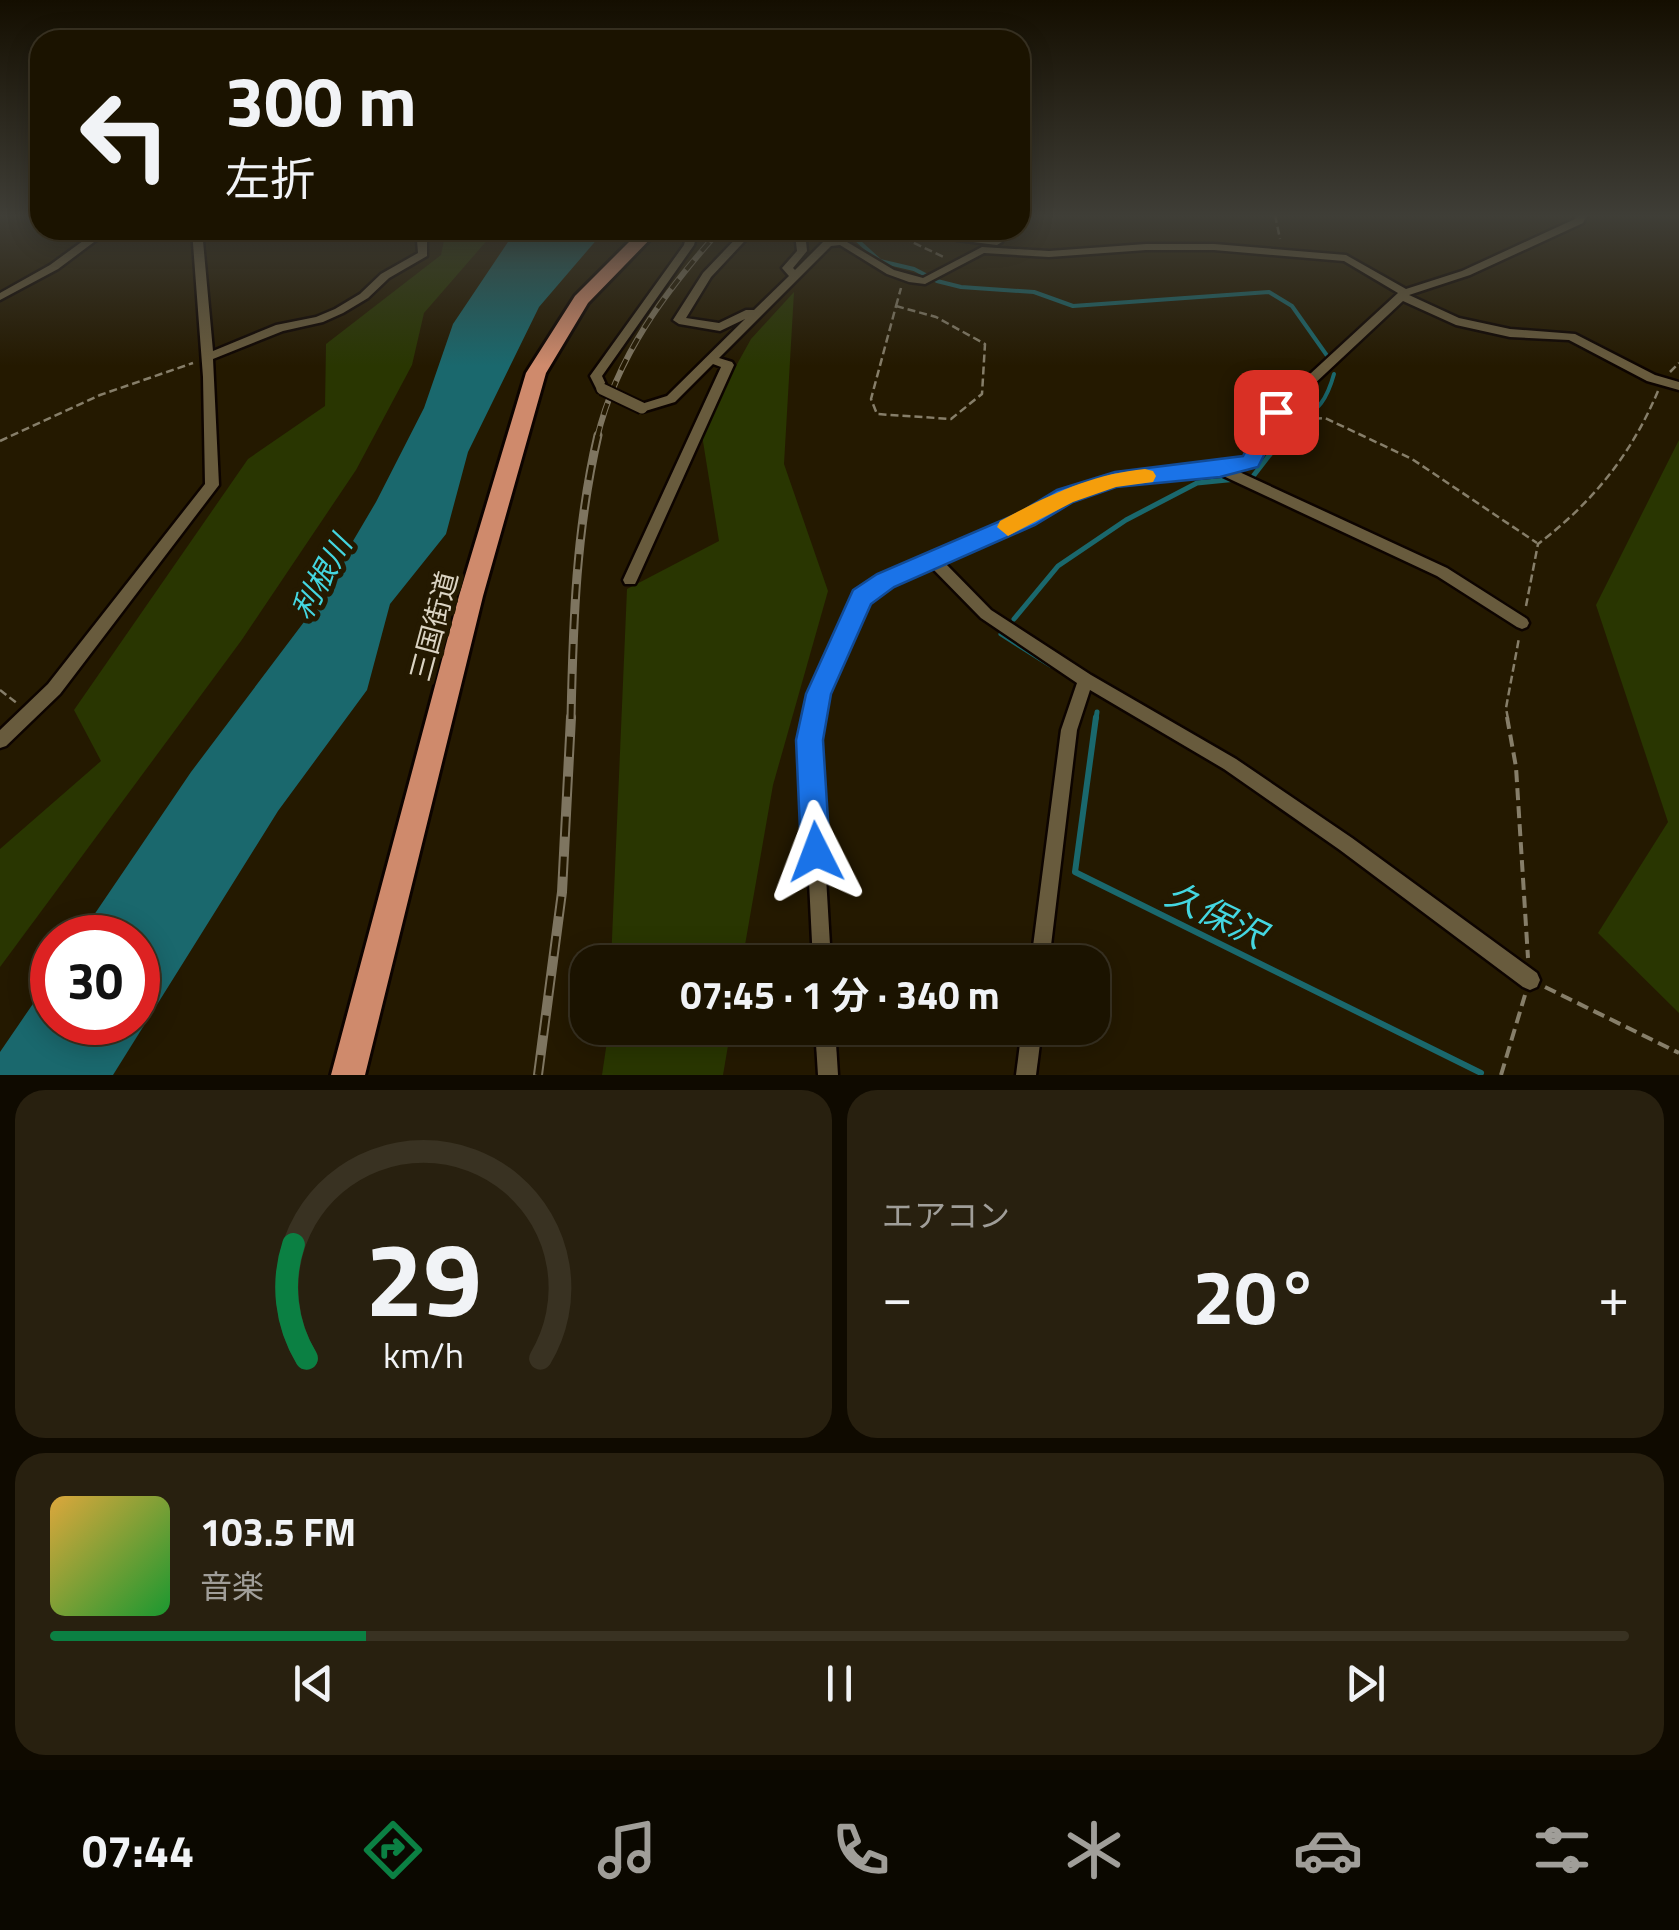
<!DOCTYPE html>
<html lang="ja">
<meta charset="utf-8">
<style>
:root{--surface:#1b1300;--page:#28200f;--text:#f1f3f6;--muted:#a09e99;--line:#393222;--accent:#0b8043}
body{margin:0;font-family:"Titillium Web","Noto Sans JP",sans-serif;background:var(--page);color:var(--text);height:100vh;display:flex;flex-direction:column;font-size:38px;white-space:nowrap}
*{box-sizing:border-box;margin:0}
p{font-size:32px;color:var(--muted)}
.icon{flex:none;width:55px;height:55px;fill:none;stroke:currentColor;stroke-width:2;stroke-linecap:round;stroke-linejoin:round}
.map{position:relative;height:1075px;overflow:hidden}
.sheet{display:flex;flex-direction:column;gap:15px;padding:15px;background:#0f0a00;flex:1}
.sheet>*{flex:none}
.guide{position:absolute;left:30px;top:30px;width:1000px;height:210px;border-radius:30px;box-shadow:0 5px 25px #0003,0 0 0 2px var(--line);background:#1b1300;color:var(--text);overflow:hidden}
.speed{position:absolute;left:30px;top:915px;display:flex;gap:20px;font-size:50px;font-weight:700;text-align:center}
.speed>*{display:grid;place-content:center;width:130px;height:130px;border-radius:50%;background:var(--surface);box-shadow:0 5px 25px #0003,0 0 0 2px var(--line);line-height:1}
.speed .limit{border:15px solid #d22;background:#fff;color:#111}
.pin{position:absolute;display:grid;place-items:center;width:85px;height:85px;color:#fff;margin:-42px;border-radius:20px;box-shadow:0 5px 15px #0006}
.me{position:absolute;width:110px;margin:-55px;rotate:357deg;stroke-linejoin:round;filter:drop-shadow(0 0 8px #0008)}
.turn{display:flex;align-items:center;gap:35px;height:210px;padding:0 30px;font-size:45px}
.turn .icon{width:130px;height:130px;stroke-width:2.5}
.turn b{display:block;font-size:70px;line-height:85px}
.big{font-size:75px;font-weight:700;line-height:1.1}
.sheet .card{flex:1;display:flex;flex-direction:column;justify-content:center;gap:15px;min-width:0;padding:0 35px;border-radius:30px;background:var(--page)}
.sheet .dial{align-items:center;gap:0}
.dial svg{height:260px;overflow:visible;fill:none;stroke:var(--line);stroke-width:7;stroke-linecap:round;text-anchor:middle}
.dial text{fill:var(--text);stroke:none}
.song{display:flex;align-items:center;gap:30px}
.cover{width:120px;height:120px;border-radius:15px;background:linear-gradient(135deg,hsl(40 70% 55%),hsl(130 70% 35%))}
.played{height:10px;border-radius:5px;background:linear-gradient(90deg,var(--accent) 20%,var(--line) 20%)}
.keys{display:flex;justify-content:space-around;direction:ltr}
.heat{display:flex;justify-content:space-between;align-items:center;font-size:55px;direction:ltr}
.sheet .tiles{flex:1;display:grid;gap:15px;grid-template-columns:1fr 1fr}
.card:last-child{grid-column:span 2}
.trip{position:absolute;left:570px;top:945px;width:540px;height:100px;border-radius:30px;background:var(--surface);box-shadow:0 5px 25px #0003,0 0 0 2px var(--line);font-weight:700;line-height:100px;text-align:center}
.menu{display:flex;height:160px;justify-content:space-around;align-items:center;background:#0b0800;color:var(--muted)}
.menu .icon{width:70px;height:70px}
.menu .on{color:var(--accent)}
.menu b{font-size:45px;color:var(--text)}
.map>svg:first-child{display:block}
.green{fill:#293601}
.water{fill:#1a686d}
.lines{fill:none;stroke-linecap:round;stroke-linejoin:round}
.stream-far2{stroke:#1a686d;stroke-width:4}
.stream-far1{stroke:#1a686d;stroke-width:5}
.stream{stroke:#1a686d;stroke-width:6}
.minor-casing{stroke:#0d0400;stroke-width:5}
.trunk-casing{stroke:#0d0400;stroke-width:6}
.path-far1{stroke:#867e69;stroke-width:2.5;stroke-dasharray:8 4;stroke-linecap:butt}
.path{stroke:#867e69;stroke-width:4;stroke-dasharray:12 6;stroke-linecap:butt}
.minor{fill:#685b3d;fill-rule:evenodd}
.trunk{fill:#cf8a6c;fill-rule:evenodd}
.rail-far2-casing{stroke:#7e7560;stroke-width:6}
.rail-far1-casing{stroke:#7e7560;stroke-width:9}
.rail-casing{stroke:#7e7560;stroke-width:10}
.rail-far2{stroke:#241900;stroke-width:4;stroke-dasharray:12;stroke-linecap:butt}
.rail-far1{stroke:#241900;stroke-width:5;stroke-dasharray:15;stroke-linecap:butt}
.rail{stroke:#241900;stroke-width:6;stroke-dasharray:20;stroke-linecap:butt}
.minor-bridge-casing{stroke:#0d0400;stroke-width:15;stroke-linecap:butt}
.minor-bridge{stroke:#685b3d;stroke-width:11}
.route{fill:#1a73e8;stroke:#114b97;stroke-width:2.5}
.slow{fill:#f59e0b}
.labels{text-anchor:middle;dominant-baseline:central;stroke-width:10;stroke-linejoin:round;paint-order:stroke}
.street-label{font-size:28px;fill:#dbd4c3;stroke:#241900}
.water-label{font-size:30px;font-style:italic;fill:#44d6e0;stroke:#241900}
.near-water-label{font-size:35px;font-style:italic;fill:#44d6e0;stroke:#241900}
</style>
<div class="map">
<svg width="1679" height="1075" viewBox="0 0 1679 1075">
<rect width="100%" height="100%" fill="#241900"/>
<g class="green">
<polygon points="446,230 490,237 424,313 412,365 356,470 241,641 0,967 0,849 101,761 74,710 248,459 325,406 326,344 441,255"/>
<polygon points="794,292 784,464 828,591 773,785 742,962 611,962 627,589 719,541 701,429 751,339"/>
<polygon points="1679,440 1679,1013 1598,933 1668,822 1596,605"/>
<polygon points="609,1028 731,1028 723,1075 602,1075"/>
</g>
<polygon class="water" points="516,230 605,230 539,307 468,452 446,534 390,604 367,690 278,811 113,1075 0,1075 0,1052 52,976 52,1022 138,1022 138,938 79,937 191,772 310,614 376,502 424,408 453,324"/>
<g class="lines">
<g class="stream-far2">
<polyline points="846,230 880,261 914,269 937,281 961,287 1034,292 1073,306 1269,292 1292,306 1328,357"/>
<path d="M1283 438C1306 408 1321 420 1334 374"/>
</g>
<g class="stream-far1">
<polyline points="1254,475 1285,435"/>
<polyline points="1014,619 1058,566 1126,520 1197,483 1237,479"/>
<polyline points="1001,634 1050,665"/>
<polyline points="1096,719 1097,712"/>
</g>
<polyline class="stream" points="1096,717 1075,872 1481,1073"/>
<defs>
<g id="minor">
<polygon points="1577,215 1587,215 1583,223 1470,275 1409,295 1459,318 1510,329 1575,334 1655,375 1679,382 1679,390 1647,381 1569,340 1510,337 1456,325 1403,301 1281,415 1255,465 1235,470 1447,568 1527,619 1529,623 1527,627 1522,629 1517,627 1437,576 1219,474 1116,484 1070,500 1032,523 943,561 991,610 1091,675 1236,759 1352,838 1537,973 1540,980 1537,987 1530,990 1523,987 1340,850 1224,769 1090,690 1077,730 1049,962 1031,962 1061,730 1077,683 981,618 931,567 891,584 867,601 826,694 818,740 831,962 813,962 802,740 810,694 857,593 881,576 1022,515 1060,492 1115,474 1220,464 1245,458 1272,409 1398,293 1344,261 1214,250 1146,250 1049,257 984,253 925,284 909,282 887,274 840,245 831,246 719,358 732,362 734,365 637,580 635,584 625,584 623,580 721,367 713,364 675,402 642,412 636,408 638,405 667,396 745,319 720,331 679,324 673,320 703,273 744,230 755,230 711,277 686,318 719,323 746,310 754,310 789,276 782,268 797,251 795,234 786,230 804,230 805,232 807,251 793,268 795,270 824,241 842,239 894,270 923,278 982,247 1049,251 1146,244 1214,244 1346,255 1406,289 1462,271 1575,219"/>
<polygon points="98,230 110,230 58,269 0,300 0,293 50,265"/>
<polygon points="192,230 202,230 213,351 276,325 316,317 335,309 360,294 381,274 418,253 417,240 427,230 438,230 427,241 427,256 389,278 368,298 343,313 323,322 283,331 213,359 219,485 60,694 6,746 0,748 0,730 48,684 205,484 203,377"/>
<polygon points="688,230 698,230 694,245 602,376 608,389 606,392 598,392 590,376 684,245"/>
<path d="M945 230C955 230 960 234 969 236 981 238 992 237 1002 242L997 245 957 240Z"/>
<polygon points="815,1028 835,1028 838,1075 818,1075"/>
<polygon points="1022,1028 1042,1028 1036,1075 1016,1075"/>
</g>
<polygon id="trunk" points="641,230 659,230 588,303 546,373 483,596 365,1075 331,1075 459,596 526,373 575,296"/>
</defs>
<use href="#minor" class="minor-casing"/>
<use href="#trunk" class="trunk-casing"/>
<g class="path-far1">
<polyline points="1275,215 1280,239"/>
<polyline points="895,230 897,235 946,258"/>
<polygon points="896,306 936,317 985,344 982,394 951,419 877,414 871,399"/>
<polyline points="896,306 901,288"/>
<polyline points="1670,372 1679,363"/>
<polyline points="1290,420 1325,418 1412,459 1537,543"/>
<polyline points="0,441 100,395 193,363"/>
<path d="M1526 606 1538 544C1593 502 1631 455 1658 391"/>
<polyline points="0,690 18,704"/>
<polyline points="1508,719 1506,708 1519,638"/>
</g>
<g class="path">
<polyline points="1507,717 1516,767 1528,958"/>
<polyline points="1545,987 1679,1053"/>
<polyline points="1501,1075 1525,995"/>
</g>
<use href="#minor" class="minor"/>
<use href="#trunk" class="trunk"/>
<defs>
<path id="rail-far2" d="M597 438C617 355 665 292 720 230"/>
<path id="rail-far1" d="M571 719C573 623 576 529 598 435"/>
<polyline id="rail" points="538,1075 562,892 571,717"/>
</defs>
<use href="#rail-far2" class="rail-far2-casing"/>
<use href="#rail-far1" class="rail-far1-casing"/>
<use href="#rail" class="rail-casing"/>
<use href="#rail-far2" class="rail-far2"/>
<use href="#rail-far1" class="rail-far1"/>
<use href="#rail" class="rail"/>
<defs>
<polyline id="minor-bridge" points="602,389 642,408"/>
</defs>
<use href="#minor-bridge" class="minor-bridge-casing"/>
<use href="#minor-bridge" class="minor-bridge"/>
</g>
<linearGradient id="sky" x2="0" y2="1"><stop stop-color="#140e00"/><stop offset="0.59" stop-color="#3f3e37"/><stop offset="1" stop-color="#3f3e37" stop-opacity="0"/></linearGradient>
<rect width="1679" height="366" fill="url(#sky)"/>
<polygon class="route" points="1276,405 1286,412 1258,467 1220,477 1116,487 1073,502 1035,525 894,587 871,604 831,694 823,740 830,852 826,862 816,866 806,862 801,852 796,740 806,694 853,590 877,574 1019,513 1057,490 1115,472 1243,456 1269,407"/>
<path class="slow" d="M1145 469 1153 471 1156 476 1153 482 1116 487 1073 502 1008 536 997 527 1000 521C1047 496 1091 474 1145 469Z"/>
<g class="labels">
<g class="street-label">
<text transform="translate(433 626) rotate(-75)">三国街道</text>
</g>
<g class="water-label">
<text transform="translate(321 577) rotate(-61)">利根川</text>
</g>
<g class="near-water-label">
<text transform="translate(1216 914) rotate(26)">久保沢</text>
</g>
</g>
</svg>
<div class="speed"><div class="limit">30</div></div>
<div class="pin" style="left:1276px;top:412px;background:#d93025"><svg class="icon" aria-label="arrive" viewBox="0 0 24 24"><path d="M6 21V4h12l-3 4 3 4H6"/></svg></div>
<svg class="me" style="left:816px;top:852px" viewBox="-20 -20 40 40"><path d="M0-17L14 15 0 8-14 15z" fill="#1a73e8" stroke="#fff" stroke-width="4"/></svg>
<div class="trip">07:45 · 1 分 · 340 m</div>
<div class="guide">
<div class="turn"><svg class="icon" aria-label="left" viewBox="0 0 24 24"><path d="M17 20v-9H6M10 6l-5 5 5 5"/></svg><div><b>300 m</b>左折</div></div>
</div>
</div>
<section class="sheet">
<div class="tiles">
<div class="card dial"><svg viewBox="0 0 100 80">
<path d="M14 69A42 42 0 1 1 86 69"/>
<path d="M14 69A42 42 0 0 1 10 34" stroke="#0b8043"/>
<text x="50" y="56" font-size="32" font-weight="700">29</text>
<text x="50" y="72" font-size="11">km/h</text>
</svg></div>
<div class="card"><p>エアコン</p>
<div class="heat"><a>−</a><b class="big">20°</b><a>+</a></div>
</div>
<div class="card">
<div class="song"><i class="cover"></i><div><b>103.5 FM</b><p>音楽</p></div></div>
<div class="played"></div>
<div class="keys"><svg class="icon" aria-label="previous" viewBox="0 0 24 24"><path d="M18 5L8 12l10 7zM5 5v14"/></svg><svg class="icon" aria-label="pause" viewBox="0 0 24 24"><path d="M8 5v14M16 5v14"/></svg><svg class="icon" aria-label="next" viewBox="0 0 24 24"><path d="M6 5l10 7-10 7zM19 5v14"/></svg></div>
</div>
</div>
</section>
<nav class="menu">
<b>07:44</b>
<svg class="icon on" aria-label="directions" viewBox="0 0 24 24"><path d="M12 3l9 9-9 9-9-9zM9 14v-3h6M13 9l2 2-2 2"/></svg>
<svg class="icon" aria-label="music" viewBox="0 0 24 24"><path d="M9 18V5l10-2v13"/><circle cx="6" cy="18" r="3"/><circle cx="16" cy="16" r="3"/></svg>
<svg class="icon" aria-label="phone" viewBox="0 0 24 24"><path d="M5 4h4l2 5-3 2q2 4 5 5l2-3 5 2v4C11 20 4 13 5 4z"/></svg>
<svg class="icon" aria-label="climate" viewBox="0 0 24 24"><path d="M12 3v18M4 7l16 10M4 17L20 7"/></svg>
<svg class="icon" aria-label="car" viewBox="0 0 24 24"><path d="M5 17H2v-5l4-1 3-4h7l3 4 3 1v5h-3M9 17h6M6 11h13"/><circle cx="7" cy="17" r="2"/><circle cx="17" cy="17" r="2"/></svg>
<svg class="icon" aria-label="filters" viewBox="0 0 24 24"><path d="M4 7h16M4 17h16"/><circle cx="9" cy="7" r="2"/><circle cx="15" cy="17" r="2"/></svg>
</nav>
